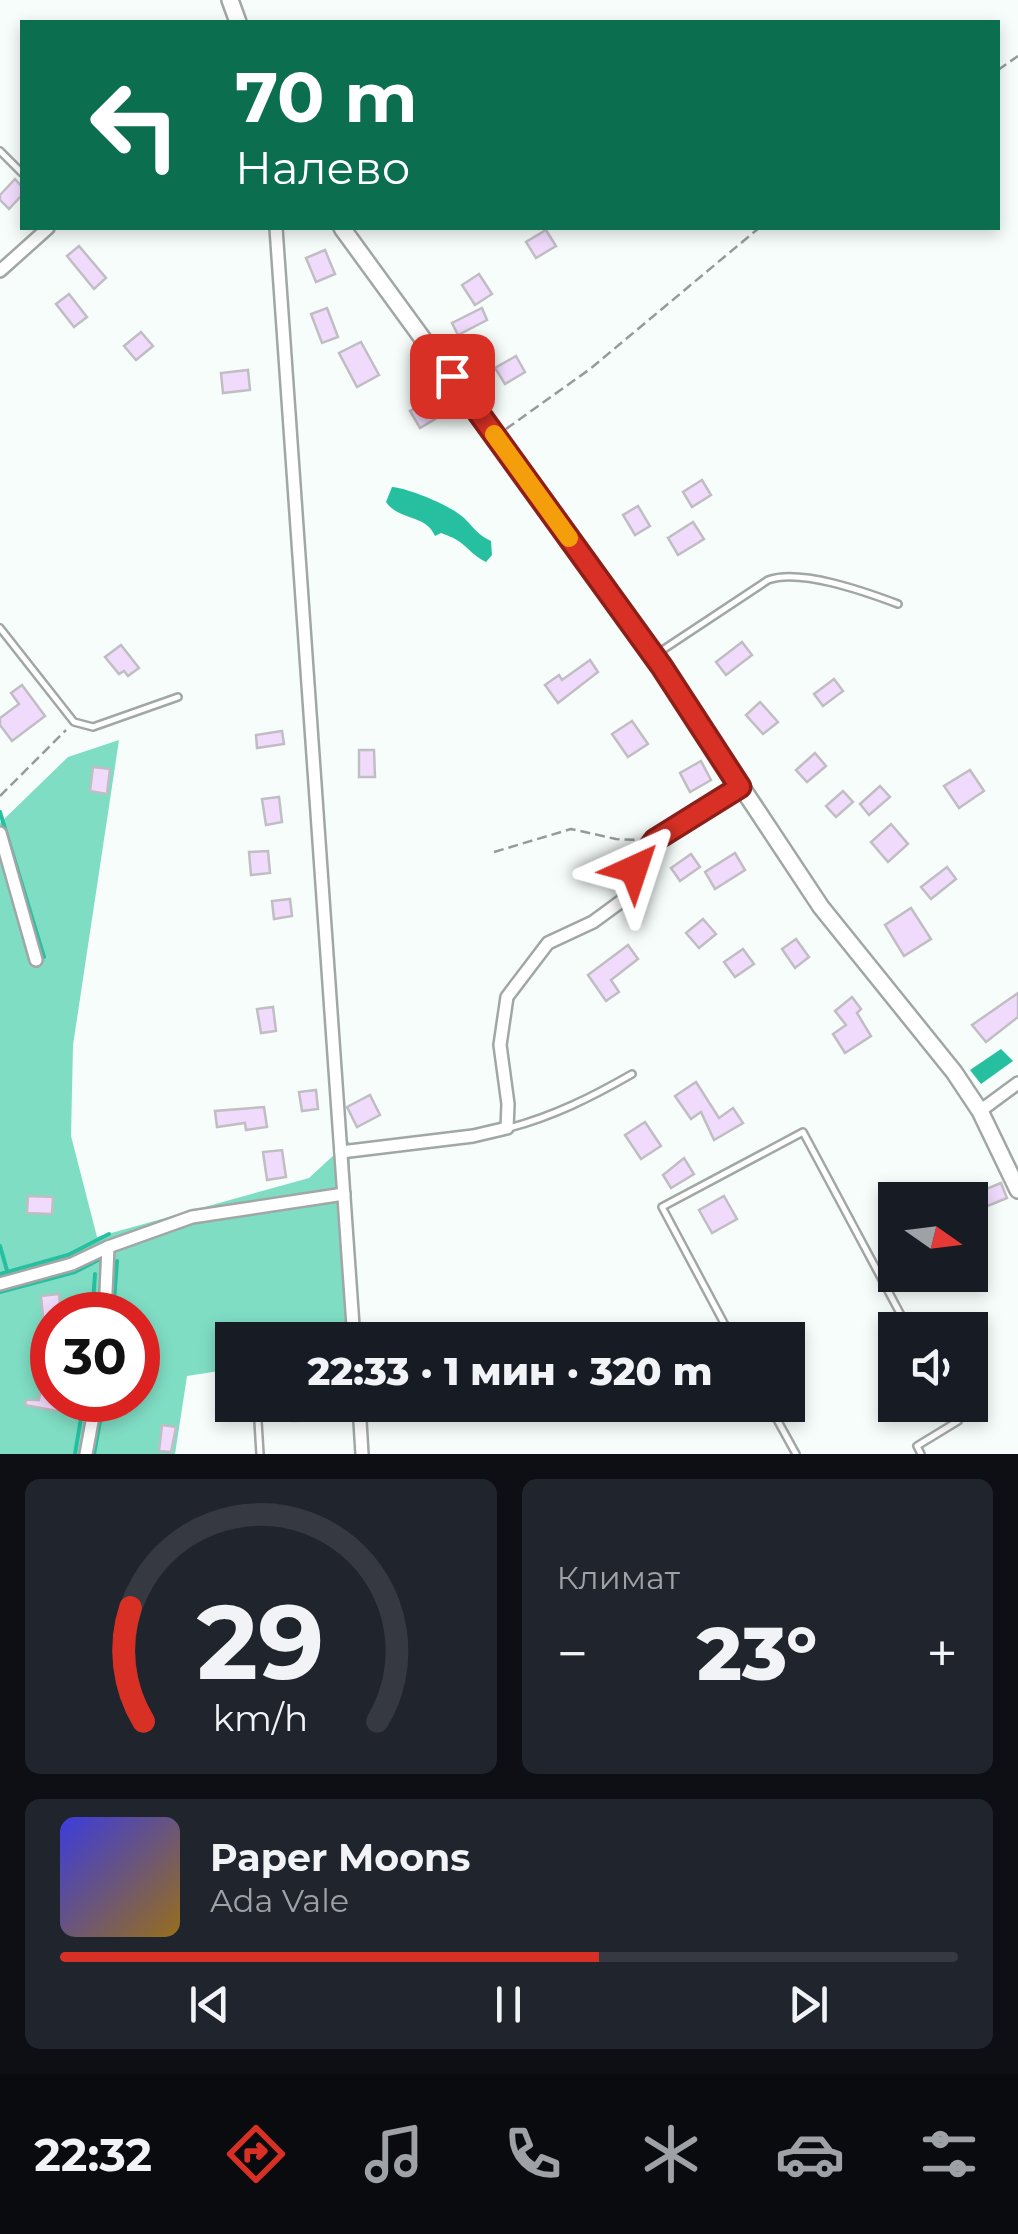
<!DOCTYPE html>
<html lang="ru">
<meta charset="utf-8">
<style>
:root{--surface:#171b24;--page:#20242c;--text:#f1f3f6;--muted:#9ea1a6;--line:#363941;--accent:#d93025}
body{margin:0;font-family:Montserrat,sans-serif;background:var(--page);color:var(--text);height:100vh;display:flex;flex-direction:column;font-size:38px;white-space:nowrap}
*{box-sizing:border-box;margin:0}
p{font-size:32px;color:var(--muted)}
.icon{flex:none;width:55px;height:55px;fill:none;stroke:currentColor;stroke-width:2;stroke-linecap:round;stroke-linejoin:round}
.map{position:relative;height:1454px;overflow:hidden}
.details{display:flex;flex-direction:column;gap:25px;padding:25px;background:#0d0f14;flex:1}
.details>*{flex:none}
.hud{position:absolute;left:20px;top:20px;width:980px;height:210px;border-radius:0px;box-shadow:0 5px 15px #0003;background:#0b6e4f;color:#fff;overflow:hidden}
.needle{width:65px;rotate:104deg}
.fabs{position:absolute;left:878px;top:1182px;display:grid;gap:20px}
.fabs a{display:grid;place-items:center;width:110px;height:110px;border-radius:0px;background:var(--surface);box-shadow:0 5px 15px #0003;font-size:50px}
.speed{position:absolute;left:30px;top:1292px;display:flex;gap:20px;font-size:50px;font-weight:700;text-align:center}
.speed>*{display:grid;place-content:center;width:130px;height:130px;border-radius:50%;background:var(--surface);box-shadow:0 5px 15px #0003;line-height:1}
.speed .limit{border:15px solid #d22;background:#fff;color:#111}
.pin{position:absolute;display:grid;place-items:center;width:85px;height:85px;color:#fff;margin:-42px;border-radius:20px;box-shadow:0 5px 15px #0006}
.me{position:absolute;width:110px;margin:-55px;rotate:42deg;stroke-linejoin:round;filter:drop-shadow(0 0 8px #0008)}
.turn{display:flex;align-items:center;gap:35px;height:210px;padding:0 50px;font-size:45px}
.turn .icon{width:130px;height:130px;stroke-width:2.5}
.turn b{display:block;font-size:70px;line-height:85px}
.big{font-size:75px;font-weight:800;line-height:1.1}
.details .widget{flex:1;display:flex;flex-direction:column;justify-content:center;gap:15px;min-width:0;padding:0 35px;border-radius:15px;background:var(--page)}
.details .dial{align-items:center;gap:0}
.dial svg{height:260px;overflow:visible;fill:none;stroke:var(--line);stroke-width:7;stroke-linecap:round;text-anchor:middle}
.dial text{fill:var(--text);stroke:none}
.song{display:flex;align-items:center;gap:30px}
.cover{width:120px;height:120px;border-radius:15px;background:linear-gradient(135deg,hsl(240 70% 55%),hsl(40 70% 35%))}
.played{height:10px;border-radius:5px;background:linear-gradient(90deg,var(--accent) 60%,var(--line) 60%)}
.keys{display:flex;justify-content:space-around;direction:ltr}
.heat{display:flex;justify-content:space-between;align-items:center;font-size:55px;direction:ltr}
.details .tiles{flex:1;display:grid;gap:25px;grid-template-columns:1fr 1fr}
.widget:last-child{grid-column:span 2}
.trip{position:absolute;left:215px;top:1322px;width:590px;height:100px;border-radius:0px;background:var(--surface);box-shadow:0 5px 15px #0003;font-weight:800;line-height:100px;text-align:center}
.tabs{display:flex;height:160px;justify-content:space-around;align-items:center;background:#090b0e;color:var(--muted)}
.tabs .icon{width:70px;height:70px}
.tabs .active{color:var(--accent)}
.tabs b{font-size:45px;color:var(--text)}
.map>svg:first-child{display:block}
.green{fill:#7fddc4;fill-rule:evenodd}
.water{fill:#26c0a1}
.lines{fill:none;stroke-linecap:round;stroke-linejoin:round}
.stream{stroke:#26c0a1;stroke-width:4}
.building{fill:#f1dbfd;stroke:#c0bec2;stroke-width:2.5}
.lane-casing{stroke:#a1a7a5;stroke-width:10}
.street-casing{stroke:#a1a7a5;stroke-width:16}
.secondary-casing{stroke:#a1a7a5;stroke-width:20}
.path{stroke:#969b99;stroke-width:2.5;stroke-dasharray:10 5;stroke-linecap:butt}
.lane{stroke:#fff;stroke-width:5}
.street{stroke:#fff;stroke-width:11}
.secondary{stroke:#fff;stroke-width:15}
.route-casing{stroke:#8d1f18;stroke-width:25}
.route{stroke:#d93025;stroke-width:18}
.slow{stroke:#f59e0b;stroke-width:18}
</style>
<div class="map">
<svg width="1018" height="1454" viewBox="0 0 1018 1454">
<rect width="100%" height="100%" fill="#f6fdfb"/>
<path class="green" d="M119 740 73 1045 71 1136 97 1237 309 1178 349 1141 356 1340H232V1369L187 1376 175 1454H0V823L68 757ZM52 1315H138V1400H52Z"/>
<g class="water">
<path d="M392 487C408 488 455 507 466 520 476 530 478 535 491 541L492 555 486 562C465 551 468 542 441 533L435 536C426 514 399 521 386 502Z"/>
<polygon points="1001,1049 1013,1061 981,1084 970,1070"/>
</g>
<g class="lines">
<g class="stream">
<polyline points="0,812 44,957"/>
<polyline points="0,1246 8,1274"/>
<polyline points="0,1274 68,1255 109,1234"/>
<polyline points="0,1292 75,1272 104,1257"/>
<polyline points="92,1315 95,1274"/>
<polyline points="113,1315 117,1261"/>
<polyline points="75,1454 84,1400"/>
<polyline points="94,1454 104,1400"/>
</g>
</g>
<g class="building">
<polygon points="15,179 22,187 22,195 9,209 0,200 0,195"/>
<polygon points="546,230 556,246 536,258 526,242"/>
<polygon points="79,246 106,278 94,289 67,256"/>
<polygon points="325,250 335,274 316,282 306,258"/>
<polygon points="479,274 492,294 475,305 462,285"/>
<polygon points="69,294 87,317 74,327 56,304"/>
<polygon points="327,308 338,337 322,343 311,314"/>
<polygon points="482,308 487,320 458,335 452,323"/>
<polygon points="141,332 153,346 136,360 124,346"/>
<polygon points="361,342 379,375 357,387 339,353"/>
<polygon points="516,356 525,372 505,384 495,368"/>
<polygon points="248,370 250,390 223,393 221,373"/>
<polygon points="425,402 435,419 420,428 410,411"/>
<polygon points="702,480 711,495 692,507 683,492"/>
<polygon points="638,506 650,526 635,535 623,515"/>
<polygon points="693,522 704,539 678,555 668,538"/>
<polygon points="742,642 752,655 726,675 716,662"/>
<polygon points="121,645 139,668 128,676 124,671 119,674 105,657"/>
<polygon points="590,660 598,672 558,703 545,685 559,675 562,680"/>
<polygon points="834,679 843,691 823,706 814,694"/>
<polygon points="22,685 45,716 12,741 0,725 0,718 19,704 11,693"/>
<polygon points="760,702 778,722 763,734 746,715"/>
<polygon points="632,721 648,744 628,757 612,734"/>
<polygon points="282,731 284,744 257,748 256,735"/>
<polygon points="359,750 374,750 375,777 359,777"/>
<polygon points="815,753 826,766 807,782 796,770"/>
<polygon points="701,761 711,780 690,792 680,773"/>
<polygon points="93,767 110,769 107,794 90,791"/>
<polygon points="970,770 984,791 959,808 944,786"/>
<polygon points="880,786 890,797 869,815 860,804"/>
<polygon points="843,791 853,802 836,817 826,806"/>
<polygon points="279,797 282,822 266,825 262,799"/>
<polygon points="891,824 908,844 888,862 871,842"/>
<polygon points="268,851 270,873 251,875 249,852"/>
<polygon points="735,853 745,870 715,889 705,872"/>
<polygon points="691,854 700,867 680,881 671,868"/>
<polygon points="947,867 956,879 931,899 921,887"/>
<polygon points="290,899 292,916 274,919 272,901"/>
<polygon points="911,908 931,939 904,956 885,925"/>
<polygon points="703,919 716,934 699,948 686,933"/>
<polygon points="796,939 809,957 795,968 782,949"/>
<polygon points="628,945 638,959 611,980 619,992 606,1001 588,975"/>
<polygon points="743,949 754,964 735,977 724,962"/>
<polygon points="1018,993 1018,1017 986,1042 972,1025"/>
<polygon points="852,997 861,1009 857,1013 871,1036 845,1053 833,1034 846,1025 835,1011"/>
<polygon points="273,1007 276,1031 261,1033 257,1009"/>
<polygon points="696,1082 719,1118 733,1108 743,1123 714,1140 701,1112 691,1119 675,1096"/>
<polygon points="316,1090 318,1109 302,1111 299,1092"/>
<polygon points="370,1095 380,1115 357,1127 347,1107"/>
<polygon points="264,1107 267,1127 246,1130 245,1123 217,1127 215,1111"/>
<polygon points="645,1122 661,1146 641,1159 625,1135"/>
<polygon points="282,1150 286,1177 267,1180 263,1152"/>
<polygon points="684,1158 694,1174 671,1188 663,1175"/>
<polygon points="1001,1183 1007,1198 985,1207 979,1192"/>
<polygon points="28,1196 53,1197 52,1214 27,1213"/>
<polygon points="724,1196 737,1219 712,1233 699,1210"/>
<polygon points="59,1294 61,1315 52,1315 52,1336 45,1336 41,1296"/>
<polygon points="41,1388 52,1390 52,1400 59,1400 57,1411 25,1405 26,1400 39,1400"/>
<polygon points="293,1405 323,1405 323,1420 293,1421"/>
<polygon points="162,1425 176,1427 171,1452 159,1451"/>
</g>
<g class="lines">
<defs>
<g id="lane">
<polyline points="0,151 22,173"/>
<polyline points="0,628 74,722 93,727 178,697"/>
<path d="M658 653 768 580C800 568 866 592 898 604"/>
<path d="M509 1128C554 1116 592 1097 632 1074"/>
<polyline points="733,1340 662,1207 803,1132 909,1330"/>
<polyline points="257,1405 260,1454"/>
<polyline points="769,1405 796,1454"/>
<polyline points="921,1454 917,1446 958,1421 950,1405"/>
</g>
<g id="street">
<polyline points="276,228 354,1340"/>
<polyline points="0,271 48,228"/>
<polyline points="0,833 36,960"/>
<polyline points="980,1111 1018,1083"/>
<polyline points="341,1152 473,1136 507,1128 508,1104 500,1045 507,997 548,943 593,922 623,900 634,869 655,841 740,787"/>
<polyline points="0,1284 72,1264 108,1247 192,1217 344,1194"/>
<polyline points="105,1315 108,1247"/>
<polyline points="359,1405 362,1454"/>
<polyline points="86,1454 96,1400"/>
</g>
<g id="secondary">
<polyline points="230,0 238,22"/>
<polyline points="342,228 662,667 821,907 954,1072 980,1111 1018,1190"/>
</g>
</defs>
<use href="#lane" class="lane-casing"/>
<use href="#street" class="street-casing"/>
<use href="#secondary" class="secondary-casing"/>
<g class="path">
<polyline points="998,70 1018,56"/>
<polyline points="506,429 590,369 759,228"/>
<polyline points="0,796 66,730"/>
<polyline points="494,852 571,829 616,839 638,840"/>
</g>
<use href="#lane" class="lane"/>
<use href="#street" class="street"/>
<use href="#secondary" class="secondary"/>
</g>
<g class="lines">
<defs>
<polyline id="route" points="452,376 662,667 740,787 655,840 634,869"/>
</defs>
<use href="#route" class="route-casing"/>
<use href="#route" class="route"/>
<polyline class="slow" points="494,434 569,538"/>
</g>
</svg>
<div class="fabs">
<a><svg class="needle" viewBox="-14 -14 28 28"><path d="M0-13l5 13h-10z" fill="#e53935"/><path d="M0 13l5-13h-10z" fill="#9ea1a6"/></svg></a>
<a><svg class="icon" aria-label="sound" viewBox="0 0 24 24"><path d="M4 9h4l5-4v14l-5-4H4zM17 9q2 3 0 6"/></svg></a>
</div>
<div class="speed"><div class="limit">30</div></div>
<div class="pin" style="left:452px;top:376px;background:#d93025"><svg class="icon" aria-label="arrive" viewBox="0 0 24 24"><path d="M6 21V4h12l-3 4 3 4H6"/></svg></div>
<svg class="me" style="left:634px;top:869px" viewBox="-20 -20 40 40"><path d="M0-17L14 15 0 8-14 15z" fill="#d93025" stroke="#fff" stroke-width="4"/></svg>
<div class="trip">22:33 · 1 мин · 320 m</div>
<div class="hud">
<div class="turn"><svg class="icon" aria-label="left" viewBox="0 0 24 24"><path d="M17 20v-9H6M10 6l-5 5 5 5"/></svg><div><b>70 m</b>Налево</div></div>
</div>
</div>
<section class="details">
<div class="tiles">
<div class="widget dial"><svg viewBox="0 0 100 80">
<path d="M14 69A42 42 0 1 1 86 69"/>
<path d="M14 69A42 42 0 0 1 10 34" stroke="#d93025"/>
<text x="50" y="56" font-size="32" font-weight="700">29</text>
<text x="50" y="72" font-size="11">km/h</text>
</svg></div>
<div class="widget"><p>Климат</p>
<div class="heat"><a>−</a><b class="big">23°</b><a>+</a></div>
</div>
<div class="widget">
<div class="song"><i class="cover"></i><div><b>Paper Moons</b><p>Ada Vale</p></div></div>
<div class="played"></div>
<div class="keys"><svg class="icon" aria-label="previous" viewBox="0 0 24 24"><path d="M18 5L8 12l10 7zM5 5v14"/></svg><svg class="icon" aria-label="pause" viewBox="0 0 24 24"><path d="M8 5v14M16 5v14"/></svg><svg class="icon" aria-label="next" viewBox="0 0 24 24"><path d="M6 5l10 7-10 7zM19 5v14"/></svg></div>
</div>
</div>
</section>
<nav class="tabs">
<b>22:32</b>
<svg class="icon active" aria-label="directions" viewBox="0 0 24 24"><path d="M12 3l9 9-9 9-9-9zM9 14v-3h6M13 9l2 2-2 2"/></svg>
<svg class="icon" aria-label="music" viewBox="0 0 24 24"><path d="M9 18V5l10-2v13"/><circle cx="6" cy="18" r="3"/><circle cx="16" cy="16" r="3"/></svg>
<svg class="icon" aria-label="phone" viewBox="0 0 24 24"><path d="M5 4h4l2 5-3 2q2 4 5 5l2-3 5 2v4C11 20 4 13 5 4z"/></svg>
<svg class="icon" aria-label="climate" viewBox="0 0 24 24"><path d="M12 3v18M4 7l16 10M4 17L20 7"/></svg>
<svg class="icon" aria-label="car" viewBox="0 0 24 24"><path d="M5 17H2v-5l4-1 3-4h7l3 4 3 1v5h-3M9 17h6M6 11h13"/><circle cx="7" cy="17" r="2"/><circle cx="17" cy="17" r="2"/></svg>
<svg class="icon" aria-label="filters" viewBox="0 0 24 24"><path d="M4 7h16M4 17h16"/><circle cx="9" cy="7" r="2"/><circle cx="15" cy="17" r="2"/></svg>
</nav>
